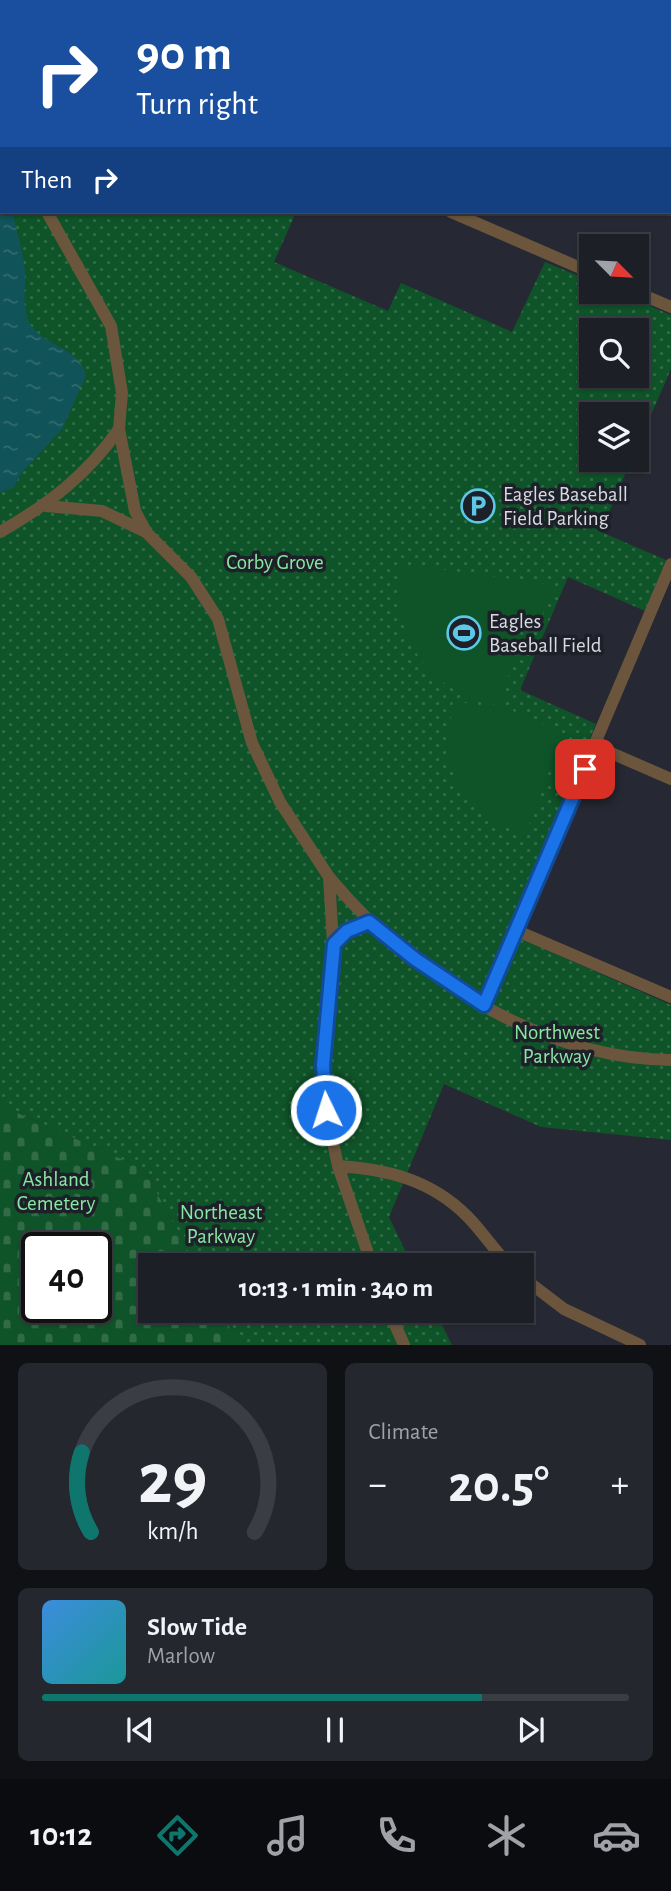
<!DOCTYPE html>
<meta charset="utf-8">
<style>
:root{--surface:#1c1f26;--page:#25272e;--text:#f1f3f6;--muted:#a0a2a7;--line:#3a3d43;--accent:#0f766e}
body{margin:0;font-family:"Alegreya Sans",sans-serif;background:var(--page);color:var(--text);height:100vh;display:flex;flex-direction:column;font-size:26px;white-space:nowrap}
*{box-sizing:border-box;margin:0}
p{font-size:23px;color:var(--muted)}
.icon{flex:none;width:38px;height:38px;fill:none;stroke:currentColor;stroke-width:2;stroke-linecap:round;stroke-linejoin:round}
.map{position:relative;height:1345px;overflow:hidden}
.side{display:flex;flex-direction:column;gap:18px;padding:18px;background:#0f1115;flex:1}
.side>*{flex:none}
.guide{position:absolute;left:0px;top:0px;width:672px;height:214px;box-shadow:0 2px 5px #0004,0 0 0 2px var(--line);background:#1a4fa0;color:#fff;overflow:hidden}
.needle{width:46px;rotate:114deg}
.fabs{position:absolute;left:579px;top:234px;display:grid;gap:14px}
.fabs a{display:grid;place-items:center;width:70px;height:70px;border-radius:0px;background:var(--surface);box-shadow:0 2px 5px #0004,0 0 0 2px var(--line);font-size:35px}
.speed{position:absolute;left:21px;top:1232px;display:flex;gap:14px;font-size:35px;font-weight:700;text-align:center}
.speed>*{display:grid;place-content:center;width:91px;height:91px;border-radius:50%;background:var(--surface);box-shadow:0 2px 5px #0004,0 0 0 2px var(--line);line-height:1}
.speed .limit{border:4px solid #111;border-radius:10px;background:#fff;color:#111}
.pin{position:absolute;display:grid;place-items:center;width:60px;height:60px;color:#fff;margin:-30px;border-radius:14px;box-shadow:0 4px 10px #0006}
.me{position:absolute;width:77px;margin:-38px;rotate:356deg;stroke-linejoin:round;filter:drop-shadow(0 0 5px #0008)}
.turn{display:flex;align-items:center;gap:24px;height:147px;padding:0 21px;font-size:32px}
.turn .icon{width:91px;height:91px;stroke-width:2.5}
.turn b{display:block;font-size:49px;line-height:60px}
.then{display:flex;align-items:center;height:66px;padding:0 21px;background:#0003;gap:14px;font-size:26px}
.big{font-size:52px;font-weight:600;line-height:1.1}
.side .widget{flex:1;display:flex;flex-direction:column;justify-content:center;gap:10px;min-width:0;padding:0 24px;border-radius:10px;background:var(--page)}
.side .dial{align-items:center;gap:0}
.dial svg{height:182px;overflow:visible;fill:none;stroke:var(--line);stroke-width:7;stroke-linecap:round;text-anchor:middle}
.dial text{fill:var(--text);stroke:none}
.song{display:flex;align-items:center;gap:21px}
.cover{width:84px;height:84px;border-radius:10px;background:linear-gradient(135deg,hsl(210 70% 55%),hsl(180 70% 35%))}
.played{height:7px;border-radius:4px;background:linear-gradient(90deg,var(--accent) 75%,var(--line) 75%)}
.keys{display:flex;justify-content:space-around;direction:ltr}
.heat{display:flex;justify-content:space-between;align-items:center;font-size:38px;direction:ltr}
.side .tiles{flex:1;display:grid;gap:18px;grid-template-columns:1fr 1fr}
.widget:last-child{grid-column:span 2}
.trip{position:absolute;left:138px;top:1253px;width:396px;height:70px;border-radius:0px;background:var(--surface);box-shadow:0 2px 5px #0004,0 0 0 2px var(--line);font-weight:600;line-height:70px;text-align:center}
.tabs{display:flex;height:112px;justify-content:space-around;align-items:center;background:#0b0c0f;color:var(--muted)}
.tabs .icon{width:49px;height:49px}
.tabs .on{color:var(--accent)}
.tabs b{font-size:32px;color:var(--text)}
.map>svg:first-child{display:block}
.cemetery{fill:url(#cemetery-stones);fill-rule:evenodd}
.park{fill:url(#park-dots);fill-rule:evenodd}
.pitch{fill:#0f5428}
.water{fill:url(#water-ripples)}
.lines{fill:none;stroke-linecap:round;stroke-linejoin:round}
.minor{stroke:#6b563d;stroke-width:12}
.route-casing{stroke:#114b97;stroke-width:18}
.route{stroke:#1a73e8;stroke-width:12}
.labels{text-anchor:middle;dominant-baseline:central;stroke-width:7;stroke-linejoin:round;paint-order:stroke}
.poi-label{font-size:21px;fill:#d8dae1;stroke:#1d1f29;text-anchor:start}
.park-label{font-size:21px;fill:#88e7a0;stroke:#1d1f29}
</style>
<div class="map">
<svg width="671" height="1345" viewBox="0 0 671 1345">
<defs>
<pattern id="cemetery-stones" width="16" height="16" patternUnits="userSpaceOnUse" patternTransform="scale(1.75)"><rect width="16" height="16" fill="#0f5428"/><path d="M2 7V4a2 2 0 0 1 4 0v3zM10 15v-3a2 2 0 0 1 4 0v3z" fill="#316c47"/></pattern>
<pattern id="park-dots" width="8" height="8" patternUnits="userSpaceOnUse" patternTransform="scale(1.75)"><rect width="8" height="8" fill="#0f5428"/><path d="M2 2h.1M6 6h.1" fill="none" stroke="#316c47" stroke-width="1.8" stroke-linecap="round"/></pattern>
<pattern id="water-ripples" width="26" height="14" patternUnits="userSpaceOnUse" patternTransform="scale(1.75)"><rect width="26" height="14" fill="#105358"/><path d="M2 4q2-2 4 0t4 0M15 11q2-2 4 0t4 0" fill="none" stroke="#326b70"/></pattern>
</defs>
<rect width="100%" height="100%" fill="#262933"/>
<path class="cemetery" d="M0 1105 144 1169 196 1265H150V1311H221L239 1345H0ZM37 1248H96V1307H37Z"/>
<g class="park">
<path d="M0 28 2 212H296L274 262 388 311 401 283 512 332 545 262 591 281 592 292H617L671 315V369L637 447V415H592V460H631L601 532 666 560 645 611 568 577 520 690 596 724 508 933 671 1005V1140L541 1127 444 1084 389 1217 412 1265H196L144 1169 0 1105ZM592 331H637V376H592Z"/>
<polygon points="221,1311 435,1311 452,1345 239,1345"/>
</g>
<g class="pitch">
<path d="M401 564 555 585 541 618 525 617 500 706C456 697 423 676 407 633 404 625 398 616 398 607 397 594 400 578 401 564Z"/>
<polygon points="453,701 523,713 563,734 526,832 496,824 458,785 446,750"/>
</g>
<path class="water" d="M0 184 2 212H12C17 231 23 251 25 271 26 286 22 305 28 320 38 345 80 346 86 376L62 429 23 471 13 488 0 492Z"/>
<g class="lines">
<g class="minor">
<polyline points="518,0 522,2"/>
<polyline points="19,2 20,0"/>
<polyline points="171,2 171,0"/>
<polyline points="346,2 347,0"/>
<polyline points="0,22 2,22"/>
<polyline points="670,35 671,33"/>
<polyline points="670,61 671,61"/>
<polyline points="0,129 2,132"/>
<polyline points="47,212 111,326 122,393 119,429 135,511 147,533 191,577 218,619 252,743 280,802 329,877 333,944 323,1065 326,1110 338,1166 372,1265"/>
<polyline points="451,212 592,273"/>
<polyline points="636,292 671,307"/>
<polyline points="46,506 102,511 146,532"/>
<path d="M0 532C49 504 87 475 119 429"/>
<polyline points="595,746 671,779"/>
<path d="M330 878C411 975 541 1059 671 1060"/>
<polyline points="515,930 671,997"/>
<polyline points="333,944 347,931 369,922"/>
<polyline points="484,1005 671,564"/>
<path d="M338 1166C387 1169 431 1180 467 1216 482 1231 494 1250 509 1265"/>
<polyline points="522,1277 564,1309 640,1345"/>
<polyline points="389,1311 404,1345"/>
</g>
</g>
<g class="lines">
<defs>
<polyline id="route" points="326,1110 323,1065 334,944 347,931 369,922 415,959 484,1005 585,769"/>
</defs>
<use href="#route" class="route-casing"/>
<use href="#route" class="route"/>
</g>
<defs>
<symbol id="parking-ring" viewBox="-11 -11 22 22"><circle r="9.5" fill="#1d1f29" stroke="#5ac8e6" stroke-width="1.5"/><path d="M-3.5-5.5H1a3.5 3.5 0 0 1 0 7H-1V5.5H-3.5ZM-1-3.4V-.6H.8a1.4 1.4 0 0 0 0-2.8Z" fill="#5ac8e6"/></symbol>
<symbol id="stadium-ring" viewBox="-11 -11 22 22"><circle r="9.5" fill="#1d1f29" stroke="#5ac8e6" stroke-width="1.5"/><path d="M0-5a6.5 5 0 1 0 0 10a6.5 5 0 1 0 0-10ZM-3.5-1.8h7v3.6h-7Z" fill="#5ac8e6"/></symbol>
</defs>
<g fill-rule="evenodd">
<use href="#parking-ring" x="459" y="487" width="38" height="38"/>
<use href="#stadium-ring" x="445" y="614" width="38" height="38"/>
</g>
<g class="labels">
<g class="poi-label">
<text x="503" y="494">Eagles Baseball<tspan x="503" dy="24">Field Parking</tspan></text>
<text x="489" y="621">Eagles<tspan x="489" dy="24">Baseball Field</tspan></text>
</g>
<g class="park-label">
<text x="275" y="562">Corby Grove</text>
<text x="557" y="1032">Northwest<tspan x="557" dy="24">Parkway</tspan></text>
<text x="56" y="1179">Ashland<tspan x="56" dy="24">Cemetery</tspan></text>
<text x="221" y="1212">Northeast<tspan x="221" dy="24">Parkway</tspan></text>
</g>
</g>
</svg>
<div class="fabs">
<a><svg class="needle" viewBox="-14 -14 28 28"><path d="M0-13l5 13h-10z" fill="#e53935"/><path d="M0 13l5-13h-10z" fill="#a0a2a7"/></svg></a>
<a><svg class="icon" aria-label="search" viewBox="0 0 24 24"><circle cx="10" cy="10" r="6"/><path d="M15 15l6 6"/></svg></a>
<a><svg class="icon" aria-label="layers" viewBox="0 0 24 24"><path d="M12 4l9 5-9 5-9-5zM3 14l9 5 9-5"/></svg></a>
</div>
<div class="speed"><div class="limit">40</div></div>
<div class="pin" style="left:585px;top:769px;background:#d93025"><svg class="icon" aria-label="arrive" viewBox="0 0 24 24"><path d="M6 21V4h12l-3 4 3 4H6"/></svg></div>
<svg class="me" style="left:326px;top:1110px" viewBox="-20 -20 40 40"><circle r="17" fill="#1a73e8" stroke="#fff" stroke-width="3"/><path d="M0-11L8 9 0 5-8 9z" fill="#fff"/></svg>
<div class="trip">10:13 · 1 min · 340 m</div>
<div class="guide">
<div class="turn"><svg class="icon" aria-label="right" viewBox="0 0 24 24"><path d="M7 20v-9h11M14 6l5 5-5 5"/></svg><div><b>90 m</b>Turn right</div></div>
<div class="then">Then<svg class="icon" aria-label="right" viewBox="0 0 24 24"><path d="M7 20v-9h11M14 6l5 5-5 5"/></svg></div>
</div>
</div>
<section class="side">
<div class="tiles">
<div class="widget dial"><svg viewBox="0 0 100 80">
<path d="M14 69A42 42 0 1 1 86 69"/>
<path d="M14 69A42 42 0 0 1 10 34" stroke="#0f766e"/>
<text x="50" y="56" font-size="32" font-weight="700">29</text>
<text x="50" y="72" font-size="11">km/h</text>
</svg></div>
<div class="widget"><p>Climate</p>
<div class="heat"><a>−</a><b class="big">20.5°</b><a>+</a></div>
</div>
<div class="widget">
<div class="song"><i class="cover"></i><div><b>Slow Tide</b><p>Marlow</p></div></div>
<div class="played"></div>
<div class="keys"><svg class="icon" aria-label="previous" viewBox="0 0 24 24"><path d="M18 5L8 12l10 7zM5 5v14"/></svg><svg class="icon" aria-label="pause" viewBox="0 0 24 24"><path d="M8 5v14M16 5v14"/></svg><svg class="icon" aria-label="next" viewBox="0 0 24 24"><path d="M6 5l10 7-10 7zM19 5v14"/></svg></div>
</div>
</div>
</section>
<nav class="tabs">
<b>10:12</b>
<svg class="icon on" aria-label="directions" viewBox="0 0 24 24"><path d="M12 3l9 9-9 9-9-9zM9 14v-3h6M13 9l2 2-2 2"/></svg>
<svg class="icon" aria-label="music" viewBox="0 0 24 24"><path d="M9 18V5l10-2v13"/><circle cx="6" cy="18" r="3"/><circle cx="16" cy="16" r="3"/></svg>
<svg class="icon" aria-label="phone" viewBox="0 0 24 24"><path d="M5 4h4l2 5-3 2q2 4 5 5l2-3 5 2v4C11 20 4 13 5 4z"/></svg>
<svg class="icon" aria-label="climate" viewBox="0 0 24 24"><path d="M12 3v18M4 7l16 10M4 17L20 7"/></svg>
<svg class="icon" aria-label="car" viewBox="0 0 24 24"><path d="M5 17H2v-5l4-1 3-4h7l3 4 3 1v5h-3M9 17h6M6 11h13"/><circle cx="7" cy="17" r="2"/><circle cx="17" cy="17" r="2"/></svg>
</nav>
